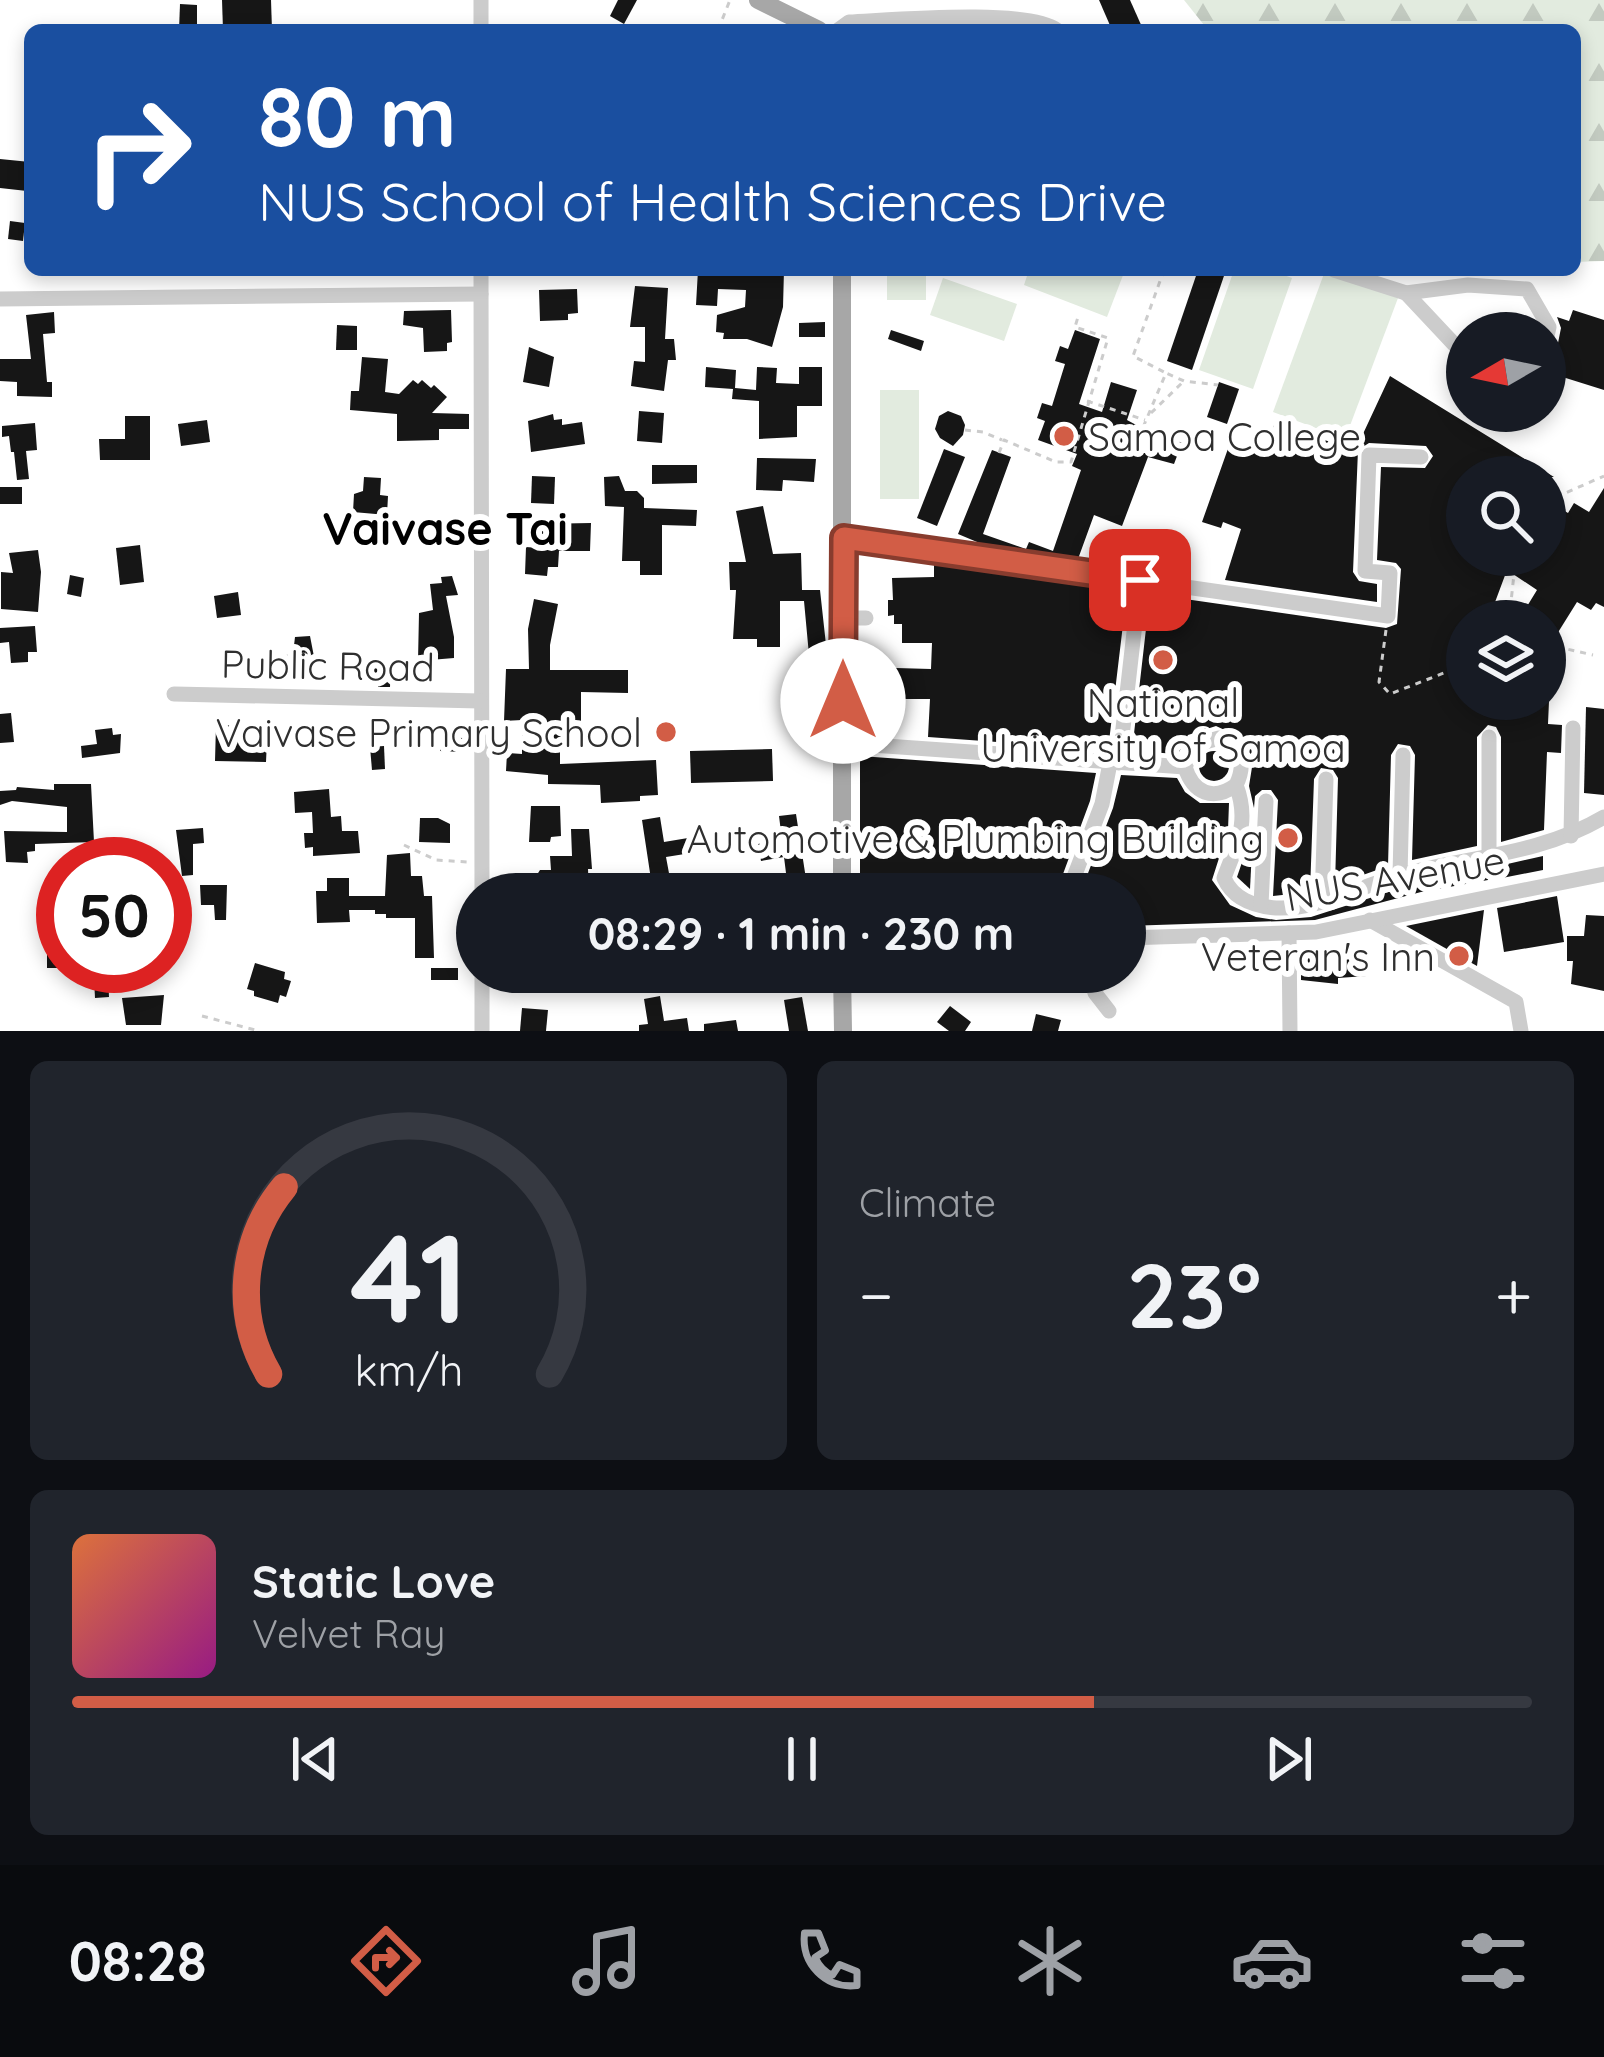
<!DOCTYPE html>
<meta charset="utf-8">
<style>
:root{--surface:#171b24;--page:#20242c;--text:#f1f3f6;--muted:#9ea1a6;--line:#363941;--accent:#d25d46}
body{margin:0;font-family:Quicksand,sans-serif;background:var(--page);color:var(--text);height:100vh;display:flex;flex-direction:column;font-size:45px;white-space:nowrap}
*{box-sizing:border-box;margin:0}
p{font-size:39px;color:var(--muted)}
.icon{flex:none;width:66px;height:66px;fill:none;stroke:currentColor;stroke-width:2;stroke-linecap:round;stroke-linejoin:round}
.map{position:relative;height:1031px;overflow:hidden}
.sheet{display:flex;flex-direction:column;gap:30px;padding:30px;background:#0d0f14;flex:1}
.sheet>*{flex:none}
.banner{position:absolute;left:24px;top:24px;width:1557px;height:252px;border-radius:18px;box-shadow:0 6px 18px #0003;background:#1a4fa0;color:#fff;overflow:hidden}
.needle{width:78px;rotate:261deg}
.fabs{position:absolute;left:1446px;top:312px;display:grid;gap:24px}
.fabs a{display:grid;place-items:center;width:120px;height:120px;border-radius:50%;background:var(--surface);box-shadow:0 6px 18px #0003;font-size:60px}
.speed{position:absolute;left:36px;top:837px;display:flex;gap:24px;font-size:60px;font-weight:700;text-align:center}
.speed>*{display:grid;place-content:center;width:156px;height:156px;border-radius:50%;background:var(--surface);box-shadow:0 6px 18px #0003;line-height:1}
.speed .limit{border:18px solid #d22;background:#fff;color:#111}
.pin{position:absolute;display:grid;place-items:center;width:102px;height:102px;color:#fff;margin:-51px;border-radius:24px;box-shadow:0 6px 18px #0006}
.me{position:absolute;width:132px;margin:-66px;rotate:0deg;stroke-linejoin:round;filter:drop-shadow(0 0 9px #0008)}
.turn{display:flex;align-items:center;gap:42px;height:252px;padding:0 36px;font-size:54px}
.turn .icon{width:156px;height:156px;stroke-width:2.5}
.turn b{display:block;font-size:84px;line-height:102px}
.big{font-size:90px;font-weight:800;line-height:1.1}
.sheet .card{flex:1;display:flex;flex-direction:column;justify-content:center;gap:18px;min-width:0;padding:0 42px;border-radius:18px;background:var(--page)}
.sheet .dial{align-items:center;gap:0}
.dial svg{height:312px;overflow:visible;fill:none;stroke:var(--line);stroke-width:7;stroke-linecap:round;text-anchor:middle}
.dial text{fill:var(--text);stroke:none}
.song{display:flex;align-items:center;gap:36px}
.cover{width:144px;height:144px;border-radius:18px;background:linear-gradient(135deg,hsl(20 70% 55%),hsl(310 70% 35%))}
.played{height:12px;border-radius:6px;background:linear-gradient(90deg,var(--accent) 70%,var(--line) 70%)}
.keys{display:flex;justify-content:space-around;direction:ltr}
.heat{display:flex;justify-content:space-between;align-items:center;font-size:66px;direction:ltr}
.sheet .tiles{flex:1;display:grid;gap:30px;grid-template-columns:1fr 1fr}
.card:last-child{grid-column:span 2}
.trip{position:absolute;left:456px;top:873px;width:690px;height:120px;border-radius:60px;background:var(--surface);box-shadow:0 6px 18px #0003;font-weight:800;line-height:120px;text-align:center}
.tab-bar{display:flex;height:192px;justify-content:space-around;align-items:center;background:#090b0e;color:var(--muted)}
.tab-bar .icon{width:84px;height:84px}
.tab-bar .on{color:var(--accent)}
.tab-bar b{font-size:54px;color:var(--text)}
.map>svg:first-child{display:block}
.forest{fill:url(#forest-firs)}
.park{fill:#e2ebdf}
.building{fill:#161616}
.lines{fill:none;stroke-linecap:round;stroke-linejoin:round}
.path{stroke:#ccc;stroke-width:3;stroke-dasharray:6 6;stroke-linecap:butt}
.minor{stroke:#ccc;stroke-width:15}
.major{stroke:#a7a7a7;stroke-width:18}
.route-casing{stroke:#883c2e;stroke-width:30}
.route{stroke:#d25d46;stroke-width:21}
.poi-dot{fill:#d25d46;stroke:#fff;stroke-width:4.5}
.labels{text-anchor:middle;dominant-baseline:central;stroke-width:12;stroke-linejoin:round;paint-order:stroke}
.poi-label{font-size:39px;fill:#2f2f2f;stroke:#fff;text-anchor:end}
.street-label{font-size:39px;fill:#2f2f2f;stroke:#fff}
.quarter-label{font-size:45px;font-weight:bold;fill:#000;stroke:#fff}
</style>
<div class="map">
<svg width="1604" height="1031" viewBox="0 0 1604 1031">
<defs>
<pattern id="forest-firs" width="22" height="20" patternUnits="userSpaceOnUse" patternTransform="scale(3)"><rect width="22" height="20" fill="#e2ebdf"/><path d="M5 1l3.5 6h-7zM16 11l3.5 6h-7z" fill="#c2cac0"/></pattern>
</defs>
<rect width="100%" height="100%" fill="#fff"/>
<polygon class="forest" points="1184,0 1604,0 1604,261 1575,262 1575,30 1208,30"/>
<g class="park">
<rect x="887" y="270" width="39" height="30"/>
<polygon points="1029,270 1125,270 1107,317 1024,285"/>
<polygon points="1234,270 1270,270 1292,278 1253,389 1199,370"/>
<polygon points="1325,271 1398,298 1345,439 1273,412"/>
<polygon points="943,278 1017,304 1004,341 930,315"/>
<rect x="880" y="390" width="39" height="109"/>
</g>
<g class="building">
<polygon points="222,0 271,0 272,30 223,30"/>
<polygon points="618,0 637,0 624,24 610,16"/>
<polygon points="1099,0 1130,0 1142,27 1112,30"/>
<polygon points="180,4 197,5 197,27 193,30 179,30"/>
<polygon points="0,159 30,162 27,191 0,188"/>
<polygon points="10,221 25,223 23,241 8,239"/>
<polygon points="698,270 784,270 783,307 772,347 747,339 723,339 724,333 716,332 717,315 745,307 746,290 718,289 717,306 696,305"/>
<polygon points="1198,270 1226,270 1192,370 1167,361"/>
<polygon points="635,286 668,288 665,339 674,339 676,360 668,360 664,391 631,386 634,361 645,362 645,327 630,327"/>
<polygon points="577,289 578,313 568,314 568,320 540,321 539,290"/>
<polygon points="451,310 452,342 447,343 447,351 424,352 423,328 403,325 404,311"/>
<polygon points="1573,310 1604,320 1604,390 1553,374 1556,365 1545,362 1545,357 1557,348 1561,328 1557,317 1569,321"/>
<polygon points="54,312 55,333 43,334 47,382 52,382 52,397 17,396 17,382 0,381 0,359 31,359 26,315"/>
<polygon points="825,322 825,337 799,337 799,323"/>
<polygon points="337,325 357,326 357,350 336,350"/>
<polygon points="891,330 924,341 921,351 888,339"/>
<polygon points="1075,330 1100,339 1079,404 1102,412 1111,382 1137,390 1127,420 1162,439 1163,435 1182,443 1174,464 1148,457 1122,526 1094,515 1078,559 989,547 958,534 992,450 1011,457 983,534 1026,549 1029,542 1053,551 1081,470 1072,466 1077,454 1038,440 1045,421 1037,418 1042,403 1052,406 1065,364 1055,361 1060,346 1068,349"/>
<polygon points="529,347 554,357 549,387 523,382"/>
<polygon points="362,357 388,359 385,392 399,394 413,380 418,384 422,380 431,388 434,385 447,397 432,413 469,414 469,429 439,429 439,440 397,441 397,414 350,410 351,391 359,391"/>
<polygon points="706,367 736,370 735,388 756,390 757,367 777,368 776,383 799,384 799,367 822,367 822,406 797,406 797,437 759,439 759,401 732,399 733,389 705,387"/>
<polygon points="1390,376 1554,477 1467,477 1467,555 1545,555 1545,517 1553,504 1568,513 1574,503 1589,512 1604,488 1604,607 1596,603 1591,610 1577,602 1557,634 1545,627 1545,621 1536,621 1523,613 1537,590 1507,570 1488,621 1467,621 1467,699 1549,701 1548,724 1562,725 1561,753 1547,752 1544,830 1501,842 1501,737 1496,727 1488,725 1477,737 1477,846 1412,860 1415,755 1410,746 1398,744 1391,755 1388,866 1335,885 1338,778 1333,770 1321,768 1314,779 1310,892 1273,896 1278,800 1271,790 1262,790 1255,796 1254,808 1249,786 1253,761 1242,738 1216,726 1188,735 1178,754 1132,751 1150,594 1386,628 1397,624 1401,569 1396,563 1377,560 1381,467 1425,468 1433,456 1426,446 1369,443 1358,450 1353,572 1359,581 1377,584 1377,602 1225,580 1241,529 1223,522 1221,528 1202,522 1230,443 1264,455 1275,422 1355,451"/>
<polygon points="1219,382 1239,389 1227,424 1207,417"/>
<polygon points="639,411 664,413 662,443 637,441"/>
<polygon points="948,411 961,416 965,425 963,435 953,446 940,438 935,429 939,416"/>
<polygon points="553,414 554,420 562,419 562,425 582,422 585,444 531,452 528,421"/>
<polygon points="125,416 150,416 150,460 100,460 99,439 125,439"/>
<polygon points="207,420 210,442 181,446 178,424"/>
<polygon points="35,423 37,450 26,451 29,479 17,480 14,452 11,452 9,436 2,437 2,426"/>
<polygon points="944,449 965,457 937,526 917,518"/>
<polygon points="757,458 816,459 814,482 783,480 782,491 756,490"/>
<polygon points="652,465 697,465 697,483 652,484"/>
<polygon points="532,476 555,477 554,504 531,503"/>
<polygon points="619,476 625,491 637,491 644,498 644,508 697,510 696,526 662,525 662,575 640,575 640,561 622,561 624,507 605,506 604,477"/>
<polygon points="364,477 381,478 380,495 388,496 387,515 353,512 354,494 363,491"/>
<rect x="0" y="487" width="22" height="17"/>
<polygon points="763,506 773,554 801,553 802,590 820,590 827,654 809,655 804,601 780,601 780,647 757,647 757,639 733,639 736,590 730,590 729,562 746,562 736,511"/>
<polygon points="591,523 590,551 559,551 558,567 548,567 547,576 525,574 526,547 539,548 538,524"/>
<polygon points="140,545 144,582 120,585 116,548"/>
<polygon points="38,550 41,572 38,612 1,609 1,572 13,573 9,553"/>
<polygon points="934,563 1127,591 1108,750 928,737 930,699 895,699 896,668 931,669 932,643 902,643 902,624 894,624 894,615 888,616 888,600 893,600 892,578 934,577"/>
<polygon points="70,575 84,578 81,597 67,594"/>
<polygon points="452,576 458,595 446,596 454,637 454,658 418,661 419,613 433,610 430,584 442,583 441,577"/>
<polygon points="238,592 241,615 217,618 214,596"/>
<polygon points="534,599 558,604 550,645 550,670 628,670 628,693 581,692 581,737 560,737 560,764 656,760 658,795 640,796 640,801 601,803 600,785 548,784 548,775 506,771 507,753 522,754 522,720 504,721 506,669 529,669 528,629"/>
<polygon points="35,626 37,652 28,652 28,662 11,663 9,642 0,643 0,628"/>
<polygon points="310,636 316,667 287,669 286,655 293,654 295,637"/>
<polygon points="371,657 391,662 390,687 378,687 378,681 359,679 360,663 371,664"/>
<polygon points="1586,707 1604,709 1604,795 1584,793"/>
<polygon points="11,713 14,742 0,743 0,714"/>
<polygon points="216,725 250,726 250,740 267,740 266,762 215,761"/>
<polygon points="112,728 113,735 121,734 120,753 82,758 81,746 97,744 95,730"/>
<polygon points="440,737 463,738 463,752 440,751"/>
<polygon points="384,746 385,769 372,770 370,747"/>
<polygon points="772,749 773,781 691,783 690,751"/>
<circle cx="1214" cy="766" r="15"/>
<polygon points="860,756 1096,773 1090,801 1063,874 1064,884 1071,888 1085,881 1113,808 1121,775 1177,778 1185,792 1200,803 1229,803 1228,830 1212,880 1230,905 1256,917 1276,920 1311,917 1404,887 1490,868 1488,880 1421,892 1315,920 1125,926 1125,894 860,894"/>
<polygon points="54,784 91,784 94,842 35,844 35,851 27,852 28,863 6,862 4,831 67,832 67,807 12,801 0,805 0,791 16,790 17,787 54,790"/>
<polygon points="329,789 331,817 341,816 342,831 358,831 360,853 313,856 313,847 305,848 304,833 313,833 312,812 295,813 294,792"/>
<polygon points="531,806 560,806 561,836 551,837 550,842 529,842"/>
<polygon points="796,814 806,879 787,881 784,857 761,861 758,844 782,840 779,816"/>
<polygon points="660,817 664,842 688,838 691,853 666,857 671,884 652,886 642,820"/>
<polygon points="420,818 438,818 450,824 450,843 419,842"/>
<polygon points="203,828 204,843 193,844 193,875 182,876 176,830"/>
<polygon points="571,829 589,829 592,869 588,869 589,894 509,892 509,881 533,881 540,870 551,870 550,856 572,856"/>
<polygon points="1253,830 1250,889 1237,877"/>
<polygon points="410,853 411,876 422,876 424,896 432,896 434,958 415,958 415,918 386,918 386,914 375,914 375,910 349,910 350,922 317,923 316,891 327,891 327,878 349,878 349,896 385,896 387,855"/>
<polygon points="1543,856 1543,870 1492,880 1490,868"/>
<polygon points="200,885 227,885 226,920 215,920 214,905 201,905"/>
<polygon points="1557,896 1564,942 1504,952 1497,908"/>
<polygon points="63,906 63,968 47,968 47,953 52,953 47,908"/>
<polygon points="1484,910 1477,966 1406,926"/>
<polygon points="1586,915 1604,916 1604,991 1571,984 1573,961 1567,961 1567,936 1584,936"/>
<polygon points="1313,948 1313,955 1365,951 1366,976 1338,978 1338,984 1301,980 1301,949"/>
<polygon points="255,963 285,972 284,979 291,981 286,997 280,995 278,1003 254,996 254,991 247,989"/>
<rect x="431" y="968" width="27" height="12"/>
<polygon points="512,972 537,972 534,986 511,982"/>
<polygon points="108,976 109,997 95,998 94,977"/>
<polygon points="164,995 161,1025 126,1025 122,998"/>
<polygon points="660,996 664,1021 687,1018 689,1031 639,1031 639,1025 648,1024 644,999"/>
<polygon points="802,997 808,1031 789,1031 784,1000"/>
<polygon points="950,1006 971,1022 965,1031 949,1031 937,1022"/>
<polygon points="522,1008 548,1010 546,1031 520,1031"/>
<polygon points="1036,1014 1061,1020 1058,1031 1032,1031"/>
<polygon points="736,1020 738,1031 704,1031 704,1024"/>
</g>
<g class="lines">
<g class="path">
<polyline points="718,30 730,0"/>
<polyline points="1164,270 1133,356 1166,373"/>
<polyline points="1087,401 1145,420"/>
<polyline points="1151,413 1183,382"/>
<polyline points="965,430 983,432 1002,440"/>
<polyline points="1167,437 1144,425 1166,373 1184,381 1218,385"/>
<polyline points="999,453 1004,440 1056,462 1071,462 1108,338 1075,327 1078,317"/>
<polyline points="1545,502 1604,476"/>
<polyline points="1509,621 1516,555"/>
<polyline points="1386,630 1379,682 1390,694 1467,664"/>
<polyline points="1545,644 1593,655"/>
<polyline points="404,845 436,860 468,862"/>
<polyline points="202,1016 259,1031"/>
</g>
<g class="minor">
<polyline points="481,30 481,0"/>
<path d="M838 30 849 22C893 20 1026 8 1057 30"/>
<polyline points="481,270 482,894"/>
<polyline points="1334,270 1406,293"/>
<polyline points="0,299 481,294"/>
<polyline points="1467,358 1406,293 1468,285 1527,289 1549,327 1545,345"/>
<polyline points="844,538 1388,616 1390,573 1365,571 1369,455 1421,457"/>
<polyline points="844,618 866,618"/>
<polyline points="174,694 480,701"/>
<polyline points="1489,737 1489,856"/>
<polyline points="843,743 1185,767"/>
<polyline points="1119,763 1140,580"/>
<path d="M1236 785C1213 802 1193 793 1185 767L1195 745 1219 738C1242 746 1246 765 1236 785 1250 822 1237 843 1224 878 1233 899 1253 906 1276 908 1320 910 1360 886 1401 875 1470 856 1540 855 1604 817"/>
<polyline points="1571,836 1573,728"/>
<polyline points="1400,875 1403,755"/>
<polyline points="1074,877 1102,804 1110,763"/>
<polyline points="1322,901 1326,779"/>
<polyline points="1261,905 1266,801"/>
<polyline points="1370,920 1516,1002 1521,1031"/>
<polyline points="1289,933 1290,1031"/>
<polyline points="1125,938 1316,932 1604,874"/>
<polyline points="1089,972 1095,993 1109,1011"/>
<polyline points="482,1031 482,972"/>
</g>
<g class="major">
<polyline points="758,0 819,30"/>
<polyline points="842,270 842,894"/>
<polyline points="842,972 843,1031"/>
</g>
</g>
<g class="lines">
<defs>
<polyline id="route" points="843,701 844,538 1140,580"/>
</defs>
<use href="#route" class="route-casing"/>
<use href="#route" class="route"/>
</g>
<g class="poi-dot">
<circle cx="1064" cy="436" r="12"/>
<circle cx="1163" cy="660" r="12"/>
<circle cx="666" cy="732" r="12"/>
<circle cx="1288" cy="838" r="12"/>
<circle cx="1459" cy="956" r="12"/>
</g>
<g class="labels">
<g class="poi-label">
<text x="1088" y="436" text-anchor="start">Samoa College</text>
<text x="1163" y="702" text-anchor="middle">National<tspan x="1163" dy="45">University of Samoa</tspan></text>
<text x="642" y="732">Vaivase Primary School</text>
<text x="1264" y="838">Automotive &amp; Plumbing Building</text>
<text x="1435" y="956">Veteran's Inn</text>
</g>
<g class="street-label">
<text transform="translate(328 665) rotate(1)">Public Road</text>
<text transform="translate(1395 878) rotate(-10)">NUS Avenue</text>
</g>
<g class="quarter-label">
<text x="445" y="528">Vaivase Tai</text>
</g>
</g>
</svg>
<div class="fabs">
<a><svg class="needle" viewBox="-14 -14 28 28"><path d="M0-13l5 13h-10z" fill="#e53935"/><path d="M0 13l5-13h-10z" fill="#9ea1a6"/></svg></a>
<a><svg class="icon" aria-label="search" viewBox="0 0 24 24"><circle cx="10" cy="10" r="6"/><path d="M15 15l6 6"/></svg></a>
<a><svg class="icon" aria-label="layers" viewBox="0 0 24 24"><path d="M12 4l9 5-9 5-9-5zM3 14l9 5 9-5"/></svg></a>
</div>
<div class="speed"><div class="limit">50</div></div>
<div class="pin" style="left:1140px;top:580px;background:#d93025"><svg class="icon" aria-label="arrive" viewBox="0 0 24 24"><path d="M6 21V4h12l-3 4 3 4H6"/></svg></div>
<svg class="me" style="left:843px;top:701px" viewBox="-20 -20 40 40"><circle r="19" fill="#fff"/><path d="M0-13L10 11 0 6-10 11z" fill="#d25d46"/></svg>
<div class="trip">08:29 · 1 min · 230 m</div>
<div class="banner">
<div class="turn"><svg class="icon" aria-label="right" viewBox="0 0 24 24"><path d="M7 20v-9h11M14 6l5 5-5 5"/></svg><div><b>80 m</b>NUS School of Health Sciences Drive</div></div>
</div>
</div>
<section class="sheet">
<div class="tiles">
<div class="card dial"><svg viewBox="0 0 100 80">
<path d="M14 69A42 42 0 1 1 86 69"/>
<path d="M14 69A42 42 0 0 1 18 21" stroke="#d25d46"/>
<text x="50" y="56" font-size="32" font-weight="700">41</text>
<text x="50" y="72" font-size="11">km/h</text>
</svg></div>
<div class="card"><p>Climate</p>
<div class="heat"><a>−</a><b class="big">23°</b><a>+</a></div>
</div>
<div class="card">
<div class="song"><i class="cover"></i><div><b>Static Love</b><p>Velvet Ray</p></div></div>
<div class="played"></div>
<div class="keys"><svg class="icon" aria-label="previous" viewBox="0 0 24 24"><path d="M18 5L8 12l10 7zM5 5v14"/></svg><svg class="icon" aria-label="pause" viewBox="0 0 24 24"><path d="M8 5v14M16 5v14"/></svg><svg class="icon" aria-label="next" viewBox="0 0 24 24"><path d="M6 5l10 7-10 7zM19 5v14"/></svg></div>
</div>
</div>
</section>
<nav class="tab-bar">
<b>08:28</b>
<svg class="icon on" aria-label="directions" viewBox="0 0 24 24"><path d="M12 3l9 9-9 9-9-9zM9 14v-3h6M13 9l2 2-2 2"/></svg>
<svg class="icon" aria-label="music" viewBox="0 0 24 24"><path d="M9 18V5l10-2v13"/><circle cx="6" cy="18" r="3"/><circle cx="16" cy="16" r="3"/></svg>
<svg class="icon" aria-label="phone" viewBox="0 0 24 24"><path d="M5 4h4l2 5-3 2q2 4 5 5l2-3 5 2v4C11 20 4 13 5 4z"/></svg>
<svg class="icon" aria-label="climate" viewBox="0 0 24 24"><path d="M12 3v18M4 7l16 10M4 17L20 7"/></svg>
<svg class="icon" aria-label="car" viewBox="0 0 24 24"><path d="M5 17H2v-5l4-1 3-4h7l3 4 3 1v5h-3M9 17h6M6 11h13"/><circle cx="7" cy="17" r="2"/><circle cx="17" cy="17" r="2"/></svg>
<svg class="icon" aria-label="filters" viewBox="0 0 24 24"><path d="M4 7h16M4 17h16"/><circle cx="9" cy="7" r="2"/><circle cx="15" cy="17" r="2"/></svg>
</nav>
